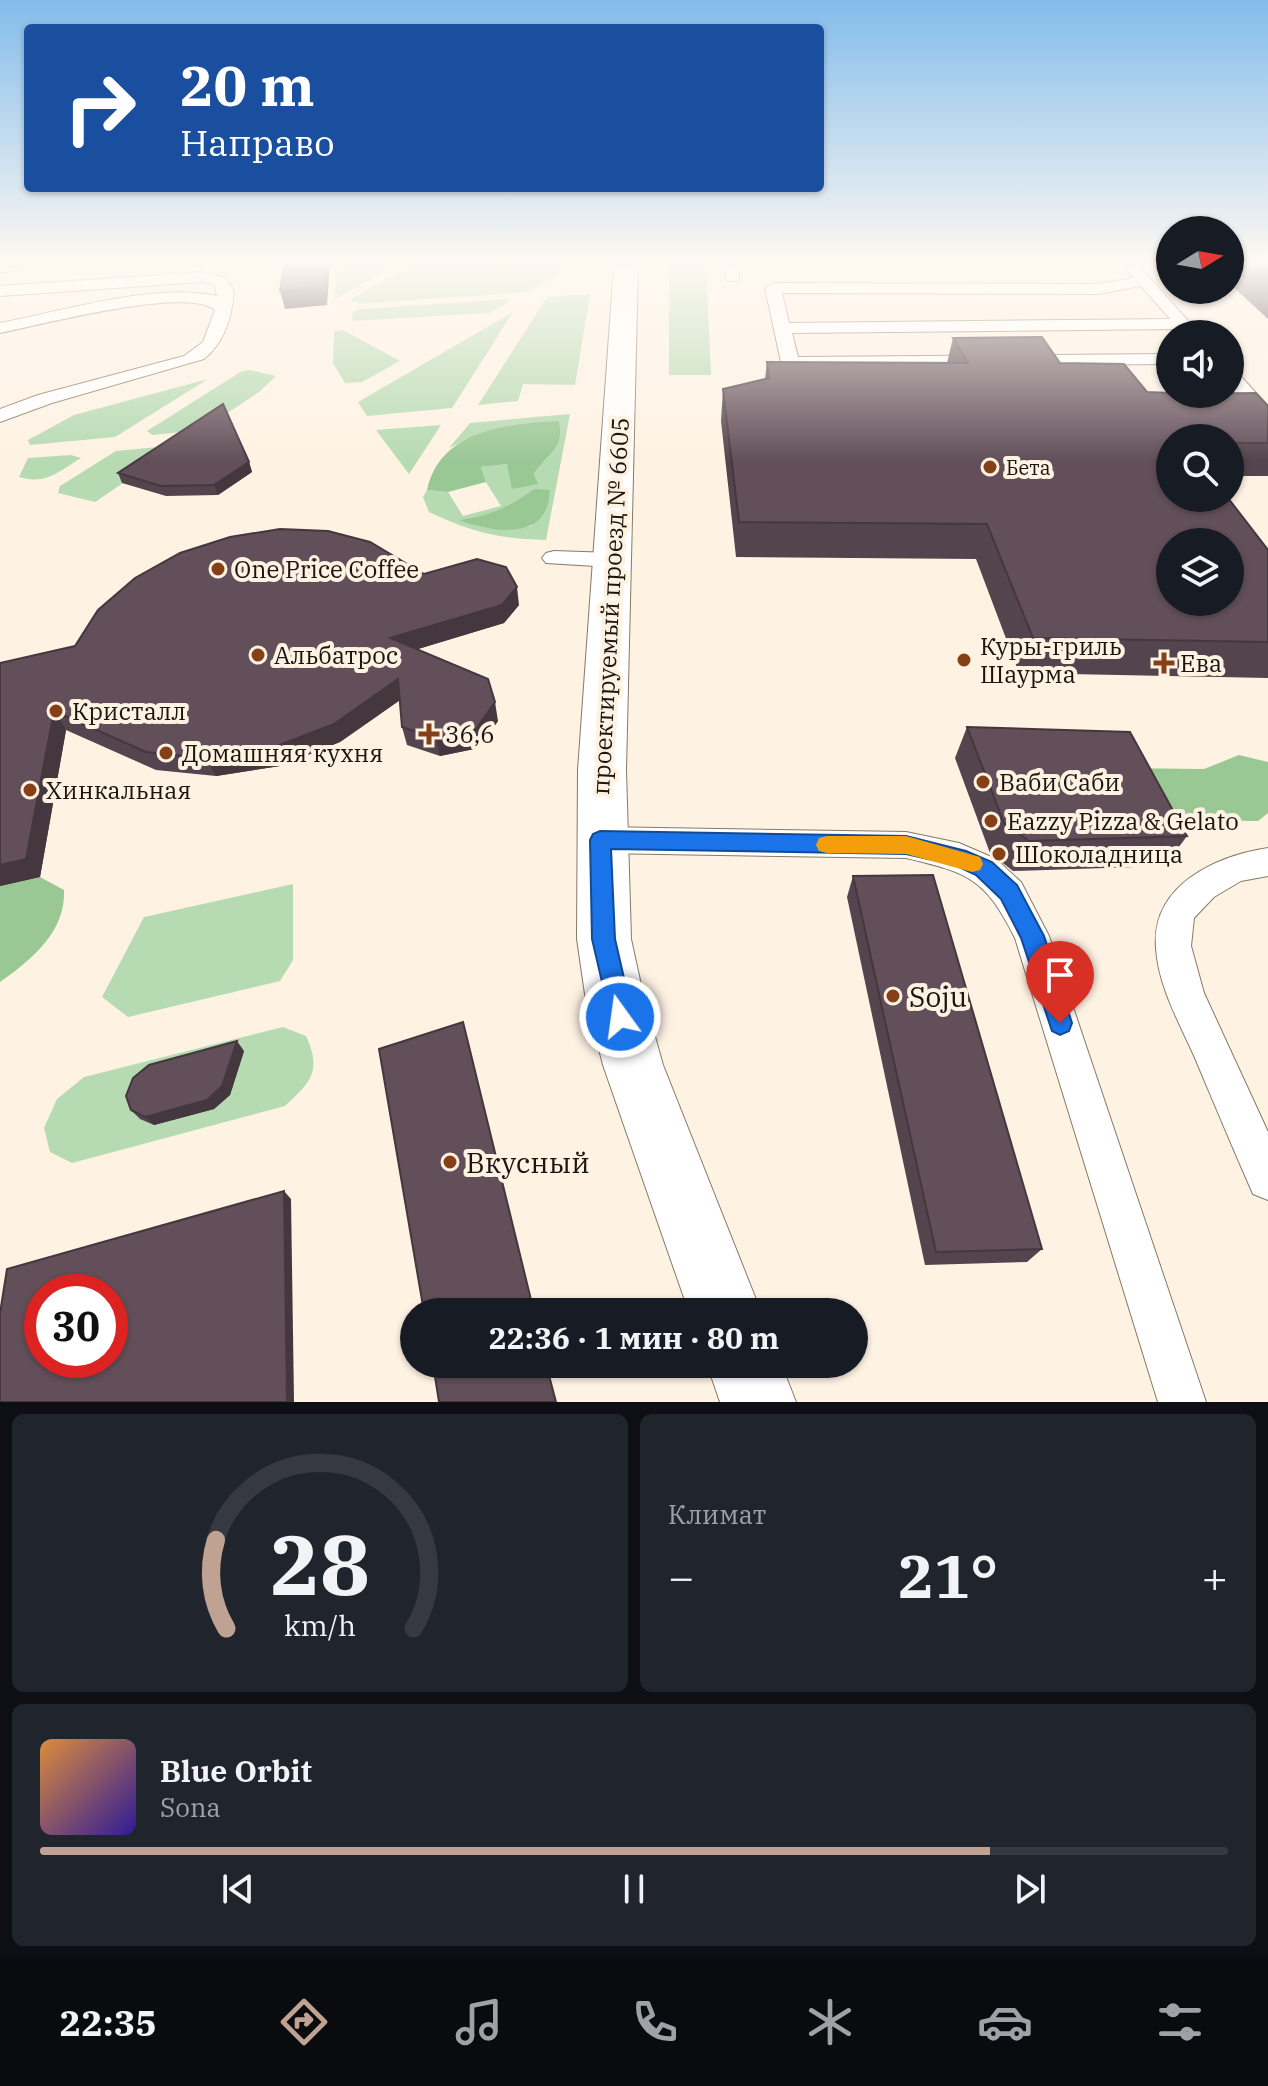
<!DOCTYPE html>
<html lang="ru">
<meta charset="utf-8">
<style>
:root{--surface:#171b24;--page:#20242c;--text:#f1f3f6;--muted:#9ea1a6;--line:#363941;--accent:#c0a292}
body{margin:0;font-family:"IBM Plex Serif",serif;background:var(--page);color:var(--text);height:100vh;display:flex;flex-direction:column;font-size:30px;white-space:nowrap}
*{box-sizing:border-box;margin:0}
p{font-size:26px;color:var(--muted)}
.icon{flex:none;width:44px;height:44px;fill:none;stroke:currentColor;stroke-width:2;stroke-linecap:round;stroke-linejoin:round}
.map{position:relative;height:1402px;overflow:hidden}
.panel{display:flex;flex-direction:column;gap:12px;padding:12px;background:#0d0f14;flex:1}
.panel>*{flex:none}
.top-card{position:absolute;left:24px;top:24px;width:800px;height:168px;border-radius:8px;box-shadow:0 2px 6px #0004;background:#1a4fa0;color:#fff;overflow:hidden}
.needle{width:52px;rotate:79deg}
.controls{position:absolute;left:1156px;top:216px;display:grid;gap:16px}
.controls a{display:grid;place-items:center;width:88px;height:88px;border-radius:50%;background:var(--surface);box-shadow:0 2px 6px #0004;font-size:40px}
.speed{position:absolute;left:24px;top:1274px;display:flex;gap:16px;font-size:40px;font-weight:700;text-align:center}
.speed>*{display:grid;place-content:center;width:104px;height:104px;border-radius:50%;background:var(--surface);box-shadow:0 2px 6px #0004;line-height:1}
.speed .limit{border:12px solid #d22;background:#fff;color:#111}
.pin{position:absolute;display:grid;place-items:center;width:68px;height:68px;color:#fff;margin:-82px -34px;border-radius:50% 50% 50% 0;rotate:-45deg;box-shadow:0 0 8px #0007}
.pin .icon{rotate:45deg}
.me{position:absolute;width:88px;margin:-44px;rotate:346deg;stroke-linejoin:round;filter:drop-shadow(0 0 6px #0008)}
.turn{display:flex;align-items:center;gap:28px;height:168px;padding:0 24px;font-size:36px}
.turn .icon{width:104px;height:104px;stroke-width:2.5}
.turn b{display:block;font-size:56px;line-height:68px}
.big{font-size:60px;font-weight:800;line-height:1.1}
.panel .card{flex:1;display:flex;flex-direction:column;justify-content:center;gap:12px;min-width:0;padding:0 28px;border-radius:12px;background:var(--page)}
.panel .dial{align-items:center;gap:0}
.dial svg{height:208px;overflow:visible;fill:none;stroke:var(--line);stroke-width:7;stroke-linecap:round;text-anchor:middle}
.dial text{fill:var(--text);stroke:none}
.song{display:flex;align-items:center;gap:24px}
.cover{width:96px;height:96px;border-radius:12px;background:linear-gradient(135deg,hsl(30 70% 55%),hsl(250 70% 35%))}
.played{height:8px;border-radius:4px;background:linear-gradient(90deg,var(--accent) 80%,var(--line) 80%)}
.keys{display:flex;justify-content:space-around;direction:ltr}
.heat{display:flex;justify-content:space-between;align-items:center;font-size:44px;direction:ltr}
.panel .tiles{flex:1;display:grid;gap:12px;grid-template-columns:1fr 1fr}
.card:last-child{grid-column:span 2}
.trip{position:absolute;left:400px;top:1298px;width:468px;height:80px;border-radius:40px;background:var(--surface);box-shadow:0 2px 6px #0004;font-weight:800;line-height:80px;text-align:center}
.dock{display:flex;height:128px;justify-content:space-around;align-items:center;background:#090b0e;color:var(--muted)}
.dock .icon{width:56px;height:56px}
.dock .current{color:var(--accent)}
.dock b{font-size:36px;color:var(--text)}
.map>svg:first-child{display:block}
.green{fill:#b6dab2;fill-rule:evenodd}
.forest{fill:#9ac895}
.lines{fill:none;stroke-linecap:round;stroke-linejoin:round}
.service-casing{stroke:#867968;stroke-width:2}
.minor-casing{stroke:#867968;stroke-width:2}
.secondary-casing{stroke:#867968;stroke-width:2}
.service{fill:#fff;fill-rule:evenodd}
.minor{fill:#fff;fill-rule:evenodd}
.secondary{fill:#f4dec9;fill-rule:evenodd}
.wall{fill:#54444d}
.shaded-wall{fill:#45373e}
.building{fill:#624f59;stroke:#45373e;stroke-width:2;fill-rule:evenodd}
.route{fill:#1a73e8;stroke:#114b97;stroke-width:2}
.slow{fill:#f59e0b}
.poi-dot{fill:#854018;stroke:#fef2e3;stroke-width:3}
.labels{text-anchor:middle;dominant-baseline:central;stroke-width:8;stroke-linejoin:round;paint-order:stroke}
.far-poi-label{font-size:20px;fill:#1a150f;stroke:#fef2e3;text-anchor:start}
.poi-label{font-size:24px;fill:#1a150f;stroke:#fef2e3;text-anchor:start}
.street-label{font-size:24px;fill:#1a150f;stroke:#fef2e3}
.near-poi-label{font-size:28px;fill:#1a150f;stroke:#fef2e3;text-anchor:start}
</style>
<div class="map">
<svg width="1268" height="1402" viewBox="0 0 1268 1402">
<rect width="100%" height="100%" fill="#fef2e3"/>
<g class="green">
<polygon points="337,265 395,265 335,299"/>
<polygon points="410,265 576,265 526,292 359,304 350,300"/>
<polygon points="669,265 706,265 711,375 669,375"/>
<polygon points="590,294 575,385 523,384 518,401 478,405 547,297"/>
<polygon points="507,299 509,302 489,313 352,321 353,312 359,309"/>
<polygon points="513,312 452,408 367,416 358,402"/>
<polygon points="343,330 400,361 362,382 345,383 333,363 334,331"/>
<polygon points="250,370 276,376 259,392 202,430 152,435 147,431 242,371"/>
<polygon points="208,379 115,437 30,445 28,440 74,415"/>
<path d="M570 414 546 540C499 539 471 532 429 512L423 497 427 490 448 492 463 516 501 506 486 482 481 467 508 464 537 484 534 474C547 452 565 450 559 421L484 432 449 448 470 423ZM510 507 532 526C505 529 486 532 461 520L482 517Z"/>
<polygon points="441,425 409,474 376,430"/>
<polygon points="179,445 95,502 58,493 60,486 116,451"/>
<path d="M71 455 81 458C58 472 46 485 19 477L28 458Z"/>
<polygon points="293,884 293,960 280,981 128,1017 102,997 144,917"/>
<path d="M283 1027 306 1036C322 1071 311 1082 285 1106L72 1163 50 1152 44 1128 57 1099 84 1077Z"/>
</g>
<g class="forest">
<path d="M559 421C565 450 548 452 534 474L538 484 512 489 507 464 481 467 486 482 448 492 427 490C440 430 506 424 559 421Z"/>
<path d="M534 489 550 490C549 496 549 504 546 509 534 540 483 530 459 520 489 516 510 507 534 489Z"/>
<polygon points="1239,755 1268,762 1268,813 1258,821 1165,820 1115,768 1204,769"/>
<path d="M40 877 64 890C66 932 31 960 0 982V886Z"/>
</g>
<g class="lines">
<defs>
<g id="service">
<polygon points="723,265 739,265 739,281 727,281"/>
<path d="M1132 265 1139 266 1200 334H1184L1179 329 792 333 798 357 1170 354V364L790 367 781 362 765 288 773 283 1098 284 1134 278 1126 269ZM1141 286 1170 319 789 323 782 293 1098 294Z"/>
<path d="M202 272 226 278 234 291C232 317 225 342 204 359L52 403 0 422V409L38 395 184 356 203 342 215 310C186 286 41 325 0 333V323C63 311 156 282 217 296L214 284 202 282 0 296V286Z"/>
<polygon points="1230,370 1237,372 1265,403 1268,407 1265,411 1251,411 1230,387"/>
<polygon points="554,551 612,553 620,555 624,560 620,565 612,567 546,563 542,558 546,553"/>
<path d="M600 827 906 832 959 843 996 859 1021 882 1049 936 1206 1402H1158L1015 938C985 878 969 873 906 858L600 853 589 849 584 840 589 831Z"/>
<path d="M1268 848V876L1241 881 1214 897 1194 918 1191 946 1204 993 1268 1132V1200L1253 1194C1233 1149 1214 1103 1195 1058 1180 1024 1158 986 1156 948 1151 885 1216 856 1268 848Z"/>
</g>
<g id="minor">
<polygon points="614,265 638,265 626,770 631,939 643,994 663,1065 761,1312 689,1312 603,1065 585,994 577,939 578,770"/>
<polygon points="707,1364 781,1364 796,1402 720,1402"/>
</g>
<polygon id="secondary" points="0,265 25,265 21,270 0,273"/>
</defs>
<use href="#service" class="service-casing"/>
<use href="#minor" class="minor-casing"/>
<use href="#secondary" class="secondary-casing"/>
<use href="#service" class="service"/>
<use href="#minor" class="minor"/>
<use href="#secondary" class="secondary"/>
</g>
<g class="wall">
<polygon points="1230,265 1268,265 1268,319 1230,284"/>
<polygon points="953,338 1060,363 1147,392 1268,406 1268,476 1230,476 1230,438 1170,438 1268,550 1268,678 1019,673 976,559 736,557 721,421 723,389 765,379 767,362 947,363"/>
<polygon points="249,462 252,472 218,495 166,496 122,483 118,473"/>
<polygon points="424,574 519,605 504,623 418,649 498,721 479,748 440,756 407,745 402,727 400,700 340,742 280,766 216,776 156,770 66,730 40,877 0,886 0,663"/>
<polygon points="967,727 1187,836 1165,866 1013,871 990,853 955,758"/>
<polygon points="853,876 1042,1249 1027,1262 925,1265 847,897"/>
<polygon points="244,1051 230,1095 214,1109 154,1125 140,1119 131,1110"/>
</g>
<g class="shaded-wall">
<polygon points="325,265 330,265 327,305 285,309 280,291"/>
<polygon points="249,462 252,472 218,495 214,485"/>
<polygon points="517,587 519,605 504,623 395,656 390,638"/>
<polygon points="398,679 403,698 340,742 280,766 216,776 206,758"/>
<polygon points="495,702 498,721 479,748 440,756 436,738"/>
<polygon points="54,711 66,730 40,877 0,886 0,865"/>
<polygon points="237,1041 244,1051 230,1095 214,1109 154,1125 145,1117"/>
<polygon points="284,1191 291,1199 294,1402 287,1402"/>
</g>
<g class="building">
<polygon points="284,265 325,265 323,287 280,291"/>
<path d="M1042 337 1060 363 1124 364 1147 392 1170 393V394L1256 393 1268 406V443H1230V438H1170V498H1228L1268 550V642L1033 638 987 524 739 522 723 389 769 378 767 362 968 363 953 338ZM1170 542H1230V602H1170Z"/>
<polygon points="223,404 249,462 214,485 161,486 118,473"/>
<polygon points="280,529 328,531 370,542 424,574 477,559 506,567 517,587 502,605 390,638 488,679 495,702 476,729 436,738 402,727 398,679 334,724 272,748 206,758 146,752 54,711 26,859 0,865 0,663 75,646 98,610 135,578 180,553 230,537"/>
<polygon points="967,727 1130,732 1187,836 1029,841 1004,823"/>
<polygon points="933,875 1042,1249 936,1252 853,876"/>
<polygon points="463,1022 534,1312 424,1312 379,1049"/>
<polygon points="237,1041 222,1086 207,1100 145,1117 131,1110 126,1096 133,1078 149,1065"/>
<path d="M284 1191 287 1402H0V1313L7 1269ZM42 1292H110V1360H42Z"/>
<polygon points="433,1364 546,1364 556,1402 439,1402"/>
</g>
<linearGradient id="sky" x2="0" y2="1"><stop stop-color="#83bceb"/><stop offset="0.57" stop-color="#fff9f2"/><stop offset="1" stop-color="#fff9f2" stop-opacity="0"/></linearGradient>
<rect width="1268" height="461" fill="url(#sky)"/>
<polygon class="route" points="600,831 906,836 966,851 992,862 1017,885 1044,936 1072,1023 1069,1031 1060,1035 1052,1031 1021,938 1001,899 976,875 955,865 906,854 611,849 615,939 633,1017 629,1025 620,1029 612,1025 592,939 590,840 593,834"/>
<polygon class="slow" points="827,836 906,836 980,857 983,864 980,870 972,872 906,854 827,853 819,851 816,845 819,838"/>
<g class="poi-dot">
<circle cx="990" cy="467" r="8"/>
<circle cx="218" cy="569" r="8"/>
<circle cx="258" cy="655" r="8"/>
<circle cx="964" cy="660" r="8"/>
<path d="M1160 651h8v8h8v8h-8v8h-8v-8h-8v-8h8z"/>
<circle cx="56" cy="711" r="8"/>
<path d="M425 722h8v8h8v8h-8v8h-8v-8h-8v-8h8z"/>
<circle cx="166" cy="753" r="8"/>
<circle cx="983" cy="782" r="8"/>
<circle cx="30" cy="790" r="8"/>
<circle cx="991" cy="821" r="8"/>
<circle cx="999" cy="854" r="8"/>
<circle cx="893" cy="996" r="8"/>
<circle cx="450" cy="1162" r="8"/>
</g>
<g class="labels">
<g class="far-poi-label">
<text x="1006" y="467">Бета</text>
</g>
<g class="poi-label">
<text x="234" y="569">One Price Coffee</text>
<text x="980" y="646">Куры-гриль<tspan x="980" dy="28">Шаурма</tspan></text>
<text x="274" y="655">Альбатрос</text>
<text x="1180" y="663">Ева</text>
<text x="72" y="711">Кристалл</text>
<text x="445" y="734">36,6</text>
<text x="182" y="753">Домашняя кухня</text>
<text x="999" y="782">Ваби Саби</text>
<text x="46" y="790">Хинкальная</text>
<text x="1007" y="821">Eazzy Pizza &amp; Gelato</text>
<text x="1015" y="854">Шоколадница</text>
</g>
<g class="street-label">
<text transform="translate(610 606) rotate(-87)">проектируемый проезд № 6605</text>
</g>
<g class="near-poi-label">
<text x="909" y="996">Soju</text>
<text x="466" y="1162">Вкусный</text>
</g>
</g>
</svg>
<div class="controls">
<a><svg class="needle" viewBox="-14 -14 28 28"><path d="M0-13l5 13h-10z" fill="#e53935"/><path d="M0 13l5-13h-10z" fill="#9ea1a6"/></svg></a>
<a><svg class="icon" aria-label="sound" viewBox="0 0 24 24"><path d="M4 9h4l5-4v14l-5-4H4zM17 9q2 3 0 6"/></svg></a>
<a><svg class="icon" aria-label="search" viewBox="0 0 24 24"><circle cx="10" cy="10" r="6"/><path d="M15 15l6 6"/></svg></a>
<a><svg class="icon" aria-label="layers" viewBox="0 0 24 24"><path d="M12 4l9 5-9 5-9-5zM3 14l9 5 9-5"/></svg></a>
</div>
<div class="speed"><div class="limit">30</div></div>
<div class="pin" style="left:1060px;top:1023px;background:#d93025"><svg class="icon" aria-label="arrive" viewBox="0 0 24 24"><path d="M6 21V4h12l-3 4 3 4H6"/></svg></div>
<svg class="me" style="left:620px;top:1017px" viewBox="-20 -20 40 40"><circle r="17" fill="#1a73e8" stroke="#fff" stroke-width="3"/><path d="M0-11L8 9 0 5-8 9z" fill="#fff"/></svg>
<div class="trip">22:36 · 1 мин · 80 m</div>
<div class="top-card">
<div class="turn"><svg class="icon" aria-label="right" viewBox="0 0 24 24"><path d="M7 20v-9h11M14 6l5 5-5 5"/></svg><div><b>20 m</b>Направо</div></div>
</div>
</div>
<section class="panel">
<div class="tiles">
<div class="card dial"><svg viewBox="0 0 100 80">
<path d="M14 69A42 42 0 1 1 86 69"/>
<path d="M14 69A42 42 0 0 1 10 35" stroke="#c0a292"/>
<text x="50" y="56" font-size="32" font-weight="700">28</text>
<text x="50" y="72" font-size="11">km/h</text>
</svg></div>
<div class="card"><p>Климат</p>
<div class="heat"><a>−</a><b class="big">21°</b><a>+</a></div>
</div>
<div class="card">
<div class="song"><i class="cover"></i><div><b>Blue Orbit</b><p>Sona</p></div></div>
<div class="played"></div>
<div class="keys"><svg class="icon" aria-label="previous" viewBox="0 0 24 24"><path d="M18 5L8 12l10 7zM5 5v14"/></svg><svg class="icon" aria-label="pause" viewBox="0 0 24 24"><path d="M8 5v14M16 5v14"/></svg><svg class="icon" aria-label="next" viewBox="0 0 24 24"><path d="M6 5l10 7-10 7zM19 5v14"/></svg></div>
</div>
</div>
</section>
<nav class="dock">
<b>22:35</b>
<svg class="icon current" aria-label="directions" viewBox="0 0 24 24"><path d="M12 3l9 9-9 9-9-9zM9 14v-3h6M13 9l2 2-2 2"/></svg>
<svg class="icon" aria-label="music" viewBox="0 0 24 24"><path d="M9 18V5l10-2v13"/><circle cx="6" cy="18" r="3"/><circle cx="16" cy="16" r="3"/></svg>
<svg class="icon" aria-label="phone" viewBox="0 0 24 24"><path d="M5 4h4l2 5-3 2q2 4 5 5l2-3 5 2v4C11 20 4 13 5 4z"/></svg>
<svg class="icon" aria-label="climate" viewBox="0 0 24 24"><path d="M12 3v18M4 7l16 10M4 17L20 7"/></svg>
<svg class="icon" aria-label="car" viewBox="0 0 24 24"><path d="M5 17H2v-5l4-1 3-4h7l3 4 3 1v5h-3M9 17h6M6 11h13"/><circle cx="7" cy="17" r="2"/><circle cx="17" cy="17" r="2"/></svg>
<svg class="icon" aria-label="filters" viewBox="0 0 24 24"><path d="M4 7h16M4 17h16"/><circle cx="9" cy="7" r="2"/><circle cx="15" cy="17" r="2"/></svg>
</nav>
